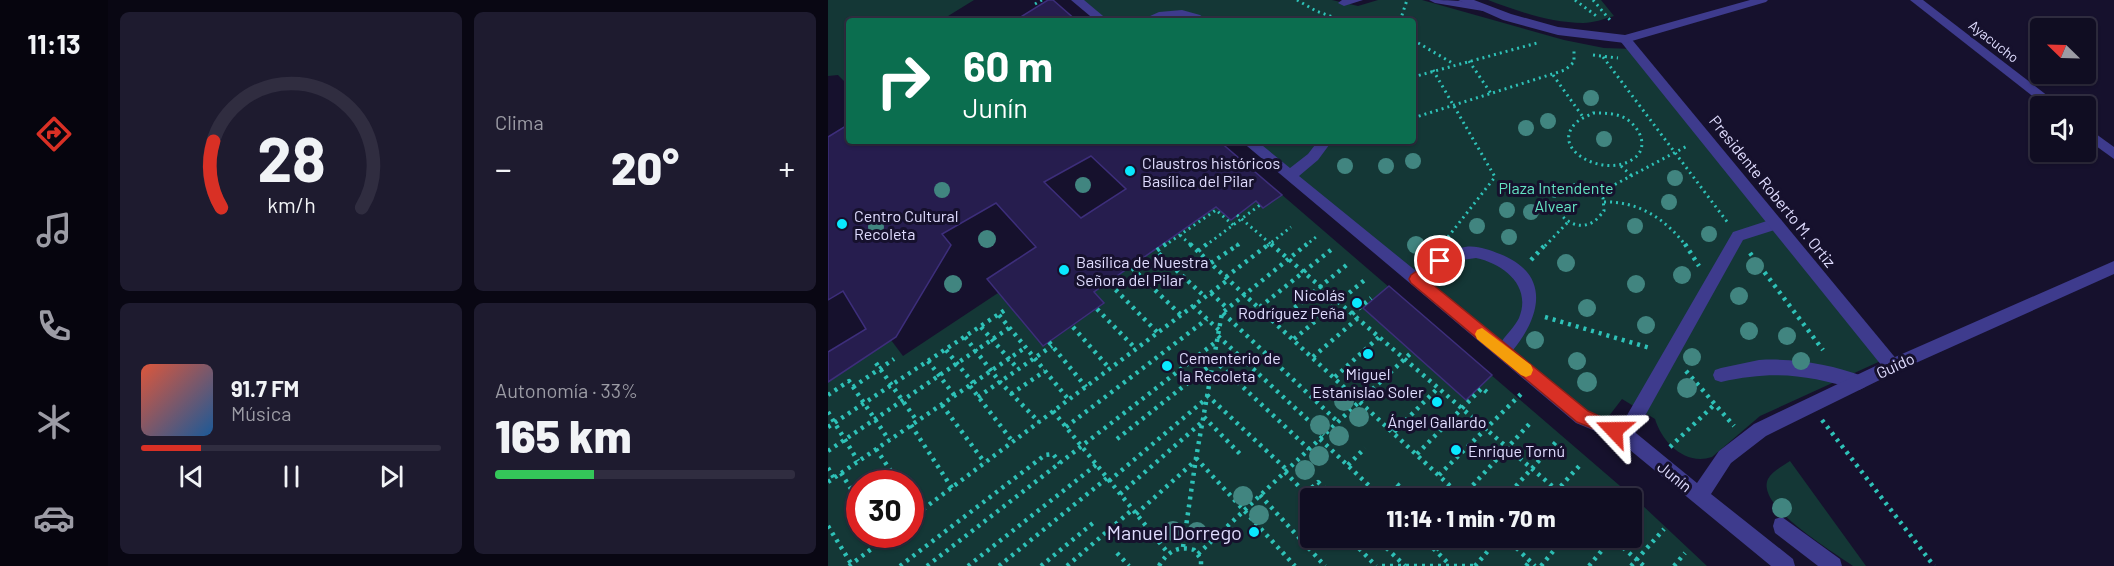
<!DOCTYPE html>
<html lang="es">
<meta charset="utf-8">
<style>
:root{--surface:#100d22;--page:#1e1b2f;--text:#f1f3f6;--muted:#9c9ca5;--line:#302d40;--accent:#d93025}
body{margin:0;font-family:Barlow,sans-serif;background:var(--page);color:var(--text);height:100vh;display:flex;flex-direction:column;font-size:22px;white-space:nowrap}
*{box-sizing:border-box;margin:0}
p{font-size:20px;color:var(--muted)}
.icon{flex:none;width:33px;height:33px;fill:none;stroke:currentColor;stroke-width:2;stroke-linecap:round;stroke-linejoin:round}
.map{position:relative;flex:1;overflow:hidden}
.details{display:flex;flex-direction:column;gap:12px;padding:12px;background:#090713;width:720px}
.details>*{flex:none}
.top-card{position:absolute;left:18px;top:18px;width:570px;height:126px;border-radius:6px;box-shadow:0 2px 4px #0004,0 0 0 2px var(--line);background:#0b6e4f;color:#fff;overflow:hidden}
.needle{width:39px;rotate:293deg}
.buttons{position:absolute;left:1202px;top:18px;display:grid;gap:12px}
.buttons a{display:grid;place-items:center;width:66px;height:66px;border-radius:6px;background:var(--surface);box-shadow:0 2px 4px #0004,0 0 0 2px var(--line);font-size:30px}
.speed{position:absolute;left:18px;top:470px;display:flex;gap:12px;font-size:30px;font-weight:700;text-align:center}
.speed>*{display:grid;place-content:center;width:78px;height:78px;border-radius:50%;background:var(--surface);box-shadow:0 2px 4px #0004,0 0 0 2px var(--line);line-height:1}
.speed .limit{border:9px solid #d22;background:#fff;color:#111}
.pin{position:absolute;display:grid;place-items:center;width:51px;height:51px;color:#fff;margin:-26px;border:3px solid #fff;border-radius:50%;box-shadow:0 2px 6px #0007}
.me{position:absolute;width:66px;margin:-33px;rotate:293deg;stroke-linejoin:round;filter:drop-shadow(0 0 4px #0008)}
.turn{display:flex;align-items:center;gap:21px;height:126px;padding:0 18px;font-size:27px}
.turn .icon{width:78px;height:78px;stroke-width:2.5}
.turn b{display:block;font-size:42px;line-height:51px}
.big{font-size:45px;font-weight:800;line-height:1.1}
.details .card{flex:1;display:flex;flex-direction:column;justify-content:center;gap:9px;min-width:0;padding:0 21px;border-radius:9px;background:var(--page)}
.details .dial{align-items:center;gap:0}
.dial svg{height:156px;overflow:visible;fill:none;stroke:var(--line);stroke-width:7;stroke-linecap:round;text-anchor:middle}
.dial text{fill:var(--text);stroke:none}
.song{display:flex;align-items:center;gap:18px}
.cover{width:72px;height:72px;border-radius:9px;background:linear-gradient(135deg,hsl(10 70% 55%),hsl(210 70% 35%))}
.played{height:6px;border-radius:3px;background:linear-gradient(90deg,var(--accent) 20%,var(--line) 20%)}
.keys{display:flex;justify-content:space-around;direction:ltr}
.heat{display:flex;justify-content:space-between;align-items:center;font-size:33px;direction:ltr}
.charge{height:9px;border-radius:4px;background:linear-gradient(90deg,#34c759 33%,var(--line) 0)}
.details .tiles{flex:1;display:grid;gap:12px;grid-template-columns:repeat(2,1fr)}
.trip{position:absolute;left:472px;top:488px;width:342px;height:60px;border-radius:6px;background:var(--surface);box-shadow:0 2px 4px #0004,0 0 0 2px var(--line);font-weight:800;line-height:60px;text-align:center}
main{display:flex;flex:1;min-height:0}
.tab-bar{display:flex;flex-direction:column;width:108px;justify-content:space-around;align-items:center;background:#06050e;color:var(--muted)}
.tab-bar .icon{width:42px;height:42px}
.tab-bar .active{color:var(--accent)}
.tab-bar b{font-size:27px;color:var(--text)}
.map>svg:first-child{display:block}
.green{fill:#143736;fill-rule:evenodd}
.building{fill:#261d4e;stroke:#3d2e7b;stroke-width:1.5;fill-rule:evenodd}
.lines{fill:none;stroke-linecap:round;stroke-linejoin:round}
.path-far1{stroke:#2ec2b8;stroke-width:3;stroke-dasharray:2 4;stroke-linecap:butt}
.path{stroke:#2ec2b8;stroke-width:4.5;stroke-dasharray:3 5;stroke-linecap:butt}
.service{fill:#3e3b8d;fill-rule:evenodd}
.pedestrian{fill:#3e3b8d;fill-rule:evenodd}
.minor{fill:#3e3b8d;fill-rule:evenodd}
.tertiary{fill:#3e3b8d;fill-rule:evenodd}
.tree{fill:#418580}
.route{fill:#d93025;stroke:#8d1f18;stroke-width:1.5}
.slow{fill:#f59e0b}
.poi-dot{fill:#09e8ff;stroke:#16112d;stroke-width:2}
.labels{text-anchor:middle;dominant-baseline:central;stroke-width:6;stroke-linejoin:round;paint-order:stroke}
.far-street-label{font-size:14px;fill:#e0ddff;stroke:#16112d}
.poi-label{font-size:16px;fill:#e0ddff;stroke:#16112d;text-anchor:start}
.park-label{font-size:16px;fill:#64e4c3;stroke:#16112d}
.street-label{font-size:16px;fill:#e0ddff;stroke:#16112d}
.near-poi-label{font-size:20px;fill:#e0ddff;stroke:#16112d;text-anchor:end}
</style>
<main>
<nav class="tab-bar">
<b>11:13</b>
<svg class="icon active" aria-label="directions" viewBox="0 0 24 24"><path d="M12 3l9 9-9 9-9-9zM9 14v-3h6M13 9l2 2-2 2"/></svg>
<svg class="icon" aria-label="music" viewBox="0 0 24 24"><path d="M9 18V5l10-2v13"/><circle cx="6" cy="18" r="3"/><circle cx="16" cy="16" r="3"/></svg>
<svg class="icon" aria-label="phone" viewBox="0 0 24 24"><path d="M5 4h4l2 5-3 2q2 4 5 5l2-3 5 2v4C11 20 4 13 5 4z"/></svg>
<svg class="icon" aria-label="climate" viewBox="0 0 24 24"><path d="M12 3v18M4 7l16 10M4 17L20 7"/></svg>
<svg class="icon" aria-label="car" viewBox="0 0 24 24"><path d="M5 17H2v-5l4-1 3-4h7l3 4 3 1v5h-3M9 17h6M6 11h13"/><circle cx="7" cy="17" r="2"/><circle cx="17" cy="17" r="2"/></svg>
</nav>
<section class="details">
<div class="tiles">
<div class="card dial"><svg viewBox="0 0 100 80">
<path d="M14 69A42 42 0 1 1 86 69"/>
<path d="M14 69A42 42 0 0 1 10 35" stroke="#d93025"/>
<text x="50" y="56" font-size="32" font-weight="700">28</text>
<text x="50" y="72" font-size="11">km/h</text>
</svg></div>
<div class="card"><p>Clima</p>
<div class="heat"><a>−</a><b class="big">20°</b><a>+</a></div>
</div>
<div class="card">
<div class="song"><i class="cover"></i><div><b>91.7 FM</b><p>Música</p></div></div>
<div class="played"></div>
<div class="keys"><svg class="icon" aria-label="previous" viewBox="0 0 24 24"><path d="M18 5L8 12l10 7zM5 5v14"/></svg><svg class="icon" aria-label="pause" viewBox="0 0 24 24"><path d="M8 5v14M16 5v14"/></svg><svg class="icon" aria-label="next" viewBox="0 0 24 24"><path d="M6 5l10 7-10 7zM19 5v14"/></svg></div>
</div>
<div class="card"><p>Autonomía · 33%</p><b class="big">165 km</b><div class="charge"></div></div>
</div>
</section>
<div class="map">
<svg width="1286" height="566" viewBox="0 0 1286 566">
<rect width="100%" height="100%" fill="#16112d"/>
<g class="green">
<polygon points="0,0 146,0 112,21 21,21 21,78 16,81 10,75 0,76"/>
<path d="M249 0H504L530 6 550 0H594L736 40 776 48 806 49 1057 359 932 416 884 457C857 466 834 442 827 419L794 399 774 425 420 141H585V21H275Z"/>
<path d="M660 0H773L786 16C776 19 765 23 755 23 723 23 689 11 660 0Z"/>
<path d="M432 176 813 504 879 566H0V382L63 340 75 356 170 293 216 346 276 303 266 292ZM32 483H82V534H32ZM483 498H804V537H483Z"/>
<path d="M962 461 1038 566H1025C1006 552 927 506 940 479 944 471 955 466 962 461Z"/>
</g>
<g class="building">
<polygon points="220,0 225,0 249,21 186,21"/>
<path d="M21 124V141H391L454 195 435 208 428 201 403 220 388 207 266 292 276 303 215 346 159 279 208 247 168 203 114 234 123 245 68 337 0 382V352L38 329 15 291 0 300V137ZM263 156 298 189 253 218 216 182Z"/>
<polygon points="561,286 664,375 638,400 535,308"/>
</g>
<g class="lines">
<g class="path-far1">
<polyline points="469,0 488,11 505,17"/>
<polyline points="747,0 771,18"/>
<polyline points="765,0 782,20"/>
<polyline points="207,4 214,0"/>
<polyline points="572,21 579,0"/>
<polyline points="585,40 626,64"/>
<polyline points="765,55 790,58"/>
<polyline points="775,57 900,223"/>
<polyline points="641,61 664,95"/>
<polyline points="605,70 667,177 620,237"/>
<polyline points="725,75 755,117"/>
<polyline points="585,77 709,43"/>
<path d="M765 113C776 113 787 113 797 118 812 127 822 148 805 159 777 179 719 149 749 122 753 118 760 116 765 113Z"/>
<polyline points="585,118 737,70 746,62 746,50"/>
<polyline points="793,166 804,176"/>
<path d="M749 184 765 188 775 198 776 211C773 214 769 220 765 222 747 233 727 215 726 197L733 189Z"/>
<polyline points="771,193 861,145"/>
<path d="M776 202C810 201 838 219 858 246"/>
<polyline points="409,215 445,246"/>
<polyline points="352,235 364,246"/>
<polyline points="336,246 388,210 405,225"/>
<polyline points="377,246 432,205"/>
<polyline points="408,246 411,244"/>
<polyline points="439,246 463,227"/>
<polyline points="477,246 488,237"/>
<polyline points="717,246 740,222"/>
</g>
<g class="path">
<polyline points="338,244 328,251 377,297"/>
<polyline points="362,244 635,498"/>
<polyline points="443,244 738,498"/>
<polyline points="857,244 871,266"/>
<polyline points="370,251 379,244"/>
<polyline points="922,253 995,350"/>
<polyline points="703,260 718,244"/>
<polyline points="383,263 411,244"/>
<polyline points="304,268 353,315"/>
<polyline points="398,277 441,244"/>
<polyline points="282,284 330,333"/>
<polyline points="383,293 399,308"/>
<polyline points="365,306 391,330"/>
<polyline points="432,307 504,249"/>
<polyline points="269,309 308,349"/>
<polyline points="395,313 510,422"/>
<polyline points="524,314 543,298"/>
<polyline points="171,315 241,400"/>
<polyline points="717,317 822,348"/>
<polyline points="448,323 521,263"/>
<polyline points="153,327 190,369"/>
<polyline points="245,327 282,369"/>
<polyline points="390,336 496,435"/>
<polyline points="137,337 172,382 211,422"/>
<polyline points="466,339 539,278"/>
<polyline points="221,342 258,387"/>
<polyline points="118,350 145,383"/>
<polyline points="485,357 530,318"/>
<polyline points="386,360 481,449"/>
<polyline points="100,361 127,396"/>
<polyline points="48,363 89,421"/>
<polyline points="858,371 906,426"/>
<polyline points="507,377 551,337"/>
<polyline points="142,386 185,442"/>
<polyline points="25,387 66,359"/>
<polyline points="183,394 217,371"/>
<polyline points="0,395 21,381 61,440"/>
<polyline points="379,395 459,470"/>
<polyline points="150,397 224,346"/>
<polyline points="114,405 157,463"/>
<polyline points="225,411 340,553"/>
<polyline points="0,412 30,461"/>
<polyline points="376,417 413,455"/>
<polyline points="994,420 1106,566"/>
<polyline points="83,425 124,488"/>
<polyline points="0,427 180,308"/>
<polyline points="238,427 379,319"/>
<polyline points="566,432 610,388"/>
<polyline points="289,439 385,363"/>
<polyline points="492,439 554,498"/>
<polyline points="842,447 887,404"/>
<polyline points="48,449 71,483"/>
<polyline points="0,451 181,328"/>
<polyline points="589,454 654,388 660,393"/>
<polyline points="368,458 467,566"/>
<polyline points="520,465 537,448"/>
<polyline points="0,468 6,478"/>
<polyline points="457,472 483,499"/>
<polyline points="13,473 32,503"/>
<polyline points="611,475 694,393"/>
<polyline points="281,481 379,398"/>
<polyline points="0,482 198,347"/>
<polyline points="569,484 584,498"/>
<polyline points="478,493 490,482 507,498"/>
<polyline points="292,494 374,422"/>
<polyline points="432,495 497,566"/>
<polyline points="634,497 704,421"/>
<polyline points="677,498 728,442"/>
<polyline points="722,498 753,464"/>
<polyline points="769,498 778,487"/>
<polyline points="82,501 90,514"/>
<polyline points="804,513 807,509"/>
<polyline points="308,514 367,461"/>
<polyline points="82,519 401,279"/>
<polyline points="0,526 24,565"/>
<polyline points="50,534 54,541"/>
<polyline points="520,537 548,566"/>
<polyline points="547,537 577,566"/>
<polyline points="594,537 621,564"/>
<polyline points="677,537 707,566"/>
<polyline points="783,537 816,566"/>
<polyline points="682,543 688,537"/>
<polyline points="355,547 368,458 394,313 479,244"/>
<polyline points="608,550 619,537"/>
<polyline points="289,553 301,566"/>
<polyline points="370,554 584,352"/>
<polyline points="21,566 63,534"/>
<polyline points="72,566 217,455 225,454 232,463"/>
<polyline points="99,566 389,341"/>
<polyline points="140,566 268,465"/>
<polyline points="171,566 279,478"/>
<polyline points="213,566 265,523"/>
<polyline points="239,566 304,510"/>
<path d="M331 566C339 552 350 545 366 550L373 559V566"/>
<polyline points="554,566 650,566"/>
<polyline points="647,566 672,537"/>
<polyline points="698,566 702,561"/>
<polyline points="713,566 737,537"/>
<polyline points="761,566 785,537"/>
<polyline points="803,566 836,529"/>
<polyline points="846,566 857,553"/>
</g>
<g class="service">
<polygon points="514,0 535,0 516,6 510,3"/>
<path d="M601 0C618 0 647 0 661 8L655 11 607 3Z"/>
<polygon points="948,218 953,220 955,224 953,228 915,240 803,441 797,443 791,441 788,435 791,429 905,232"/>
<path d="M931 360C967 358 1003 364 1037 377L1039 382 1037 387 1031 390C978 375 947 370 893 382L887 380 885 375 887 370 893 368Z"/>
<polygon points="954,517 1012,559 1014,566 990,566 947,533 945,526 947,519"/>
</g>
<g class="pedestrian">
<polygon points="243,0 256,0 281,21 268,21"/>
<polygon points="797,35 801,36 1070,361 1072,366 1070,371 1064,373 1058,371 793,42 793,36"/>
</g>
<g class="minor">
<polygon points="1082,0 1095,0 1229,103 1231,106 1217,106"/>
<polygon points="354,10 372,15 381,21 346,17 311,21 331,12"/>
<polygon points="1257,126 1286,147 1286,159 1257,138"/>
<path d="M413 141H429L462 168 480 154 490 141H504L490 160 471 176 588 271C603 260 618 250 637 247 649 245 661 250 672 254 723 274 713 316 685 350L760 411 803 429 869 483 891 451 926 424 1058 361 1286 261V274L1070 371 938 436 903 463 883 494 965 559 967 566H943L791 441 748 423ZM648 258C676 264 704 286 691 318 687 326 679 334 674 341L598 279 627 261Z"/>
</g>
<polygon class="tertiary" points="630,0 646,0 683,14 730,27 797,35 922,0 940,0 938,2 797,43 730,35 675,20"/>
</g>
<g class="tree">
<circle cx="763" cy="98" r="8"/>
<circle cx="720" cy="121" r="8"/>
<circle cx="698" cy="128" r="8"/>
<circle cx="776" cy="139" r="8"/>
<circle cx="585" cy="161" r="8"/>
<circle cx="517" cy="166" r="8"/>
<circle cx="558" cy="166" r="8"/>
<circle cx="847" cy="178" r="8"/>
<circle cx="255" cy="185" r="8"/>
<circle cx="114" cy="190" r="8"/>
<circle cx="841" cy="202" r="8"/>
<circle cx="679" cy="210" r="8"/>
<circle cx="703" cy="212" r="8"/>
<circle cx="649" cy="226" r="8"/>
<circle cx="807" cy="226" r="8"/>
<circle cx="48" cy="227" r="8"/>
<circle cx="881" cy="234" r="8"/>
<circle cx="681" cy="237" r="8"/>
<circle cx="159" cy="239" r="9"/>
<circle cx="588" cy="245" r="9"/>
<circle cx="738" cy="263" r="9"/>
<circle cx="927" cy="266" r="9"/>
<circle cx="854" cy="275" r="9"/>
<circle cx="125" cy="284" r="9"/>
<circle cx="808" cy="284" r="9"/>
<circle cx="911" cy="296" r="9"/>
<circle cx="759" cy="308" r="9"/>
<circle cx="818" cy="325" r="9"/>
<circle cx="921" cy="331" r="9"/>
<circle cx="959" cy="336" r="9"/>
<circle cx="707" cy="340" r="9"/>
<circle cx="864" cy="357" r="9"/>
<circle cx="749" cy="361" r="9"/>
<circle cx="973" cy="361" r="9"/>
<circle cx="759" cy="382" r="10"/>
<circle cx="859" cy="388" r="10"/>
<circle cx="516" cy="401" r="10"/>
<circle cx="531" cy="417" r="10"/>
<circle cx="492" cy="425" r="10"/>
<circle cx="511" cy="436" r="10"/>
<circle cx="491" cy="456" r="10"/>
<circle cx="477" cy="470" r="10"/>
<circle cx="415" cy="496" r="10"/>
<circle cx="954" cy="508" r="10"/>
<circle cx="431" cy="515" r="10"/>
<circle cx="345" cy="531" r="10"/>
<circle cx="369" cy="532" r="10"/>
</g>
<polygon class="route" points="612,255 617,257 619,261 598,279 760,411 791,425 793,430 791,435 786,437 749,422 583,283 581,279 583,275"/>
<polygon class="slow" points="654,328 703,365 705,370 703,375 698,377 693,375 649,339 647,334 649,330"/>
<g class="poi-dot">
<circle cx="302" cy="171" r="6"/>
<circle cx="14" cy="224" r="6"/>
<circle cx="236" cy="270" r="6"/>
<circle cx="529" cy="303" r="6"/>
<circle cx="540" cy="354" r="6"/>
<circle cx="339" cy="366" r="6"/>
<circle cx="609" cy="402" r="6"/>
<circle cx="628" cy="450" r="6"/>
<circle cx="426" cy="532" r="6"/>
</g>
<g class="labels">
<g class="far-street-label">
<text transform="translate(1166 41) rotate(38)">Ayacucho</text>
</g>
<g class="poi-label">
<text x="314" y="162">Claustros históricos<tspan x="314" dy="18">Basílica del Pilar</tspan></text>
<text x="26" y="215">Centro Cultural<tspan x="26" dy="18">Recoleta</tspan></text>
<text x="248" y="261">Basílica de Nuestra<tspan x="248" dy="18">Señora del Pilar</tspan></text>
<text x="517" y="294" text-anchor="end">Nicolás<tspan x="517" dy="18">Rodríguez Peña</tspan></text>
<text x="351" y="357">Cementerio de<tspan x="351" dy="18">la Recoleta</tspan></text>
<text x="540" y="373" text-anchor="middle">Miguel<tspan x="540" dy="18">Estanislao Soler</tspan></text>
<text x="609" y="421" text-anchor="middle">Ángel Gallardo</text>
<text x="640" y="450">Enrique Tornú</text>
</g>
<g class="park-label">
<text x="728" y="187">Plaza Intendente<tspan x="728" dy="18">Alvear</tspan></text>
</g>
<g class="street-label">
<text transform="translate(945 191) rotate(51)">Presidente Roberto M. Ortiz</text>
<text transform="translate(1067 365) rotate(-25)">Guido</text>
<text transform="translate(847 476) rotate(39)">Junín</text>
</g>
<g class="near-poi-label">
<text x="414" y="532">Manuel Dorrego</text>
</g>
</g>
</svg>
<div class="buttons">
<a><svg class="needle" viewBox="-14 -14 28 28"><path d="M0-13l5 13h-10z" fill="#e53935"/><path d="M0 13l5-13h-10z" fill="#9c9ca5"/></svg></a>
<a><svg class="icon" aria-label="sound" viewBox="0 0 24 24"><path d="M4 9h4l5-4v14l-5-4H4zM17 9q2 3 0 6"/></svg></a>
</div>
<div class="speed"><div class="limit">30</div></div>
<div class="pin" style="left:612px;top:261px;background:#d93025"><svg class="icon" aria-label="arrive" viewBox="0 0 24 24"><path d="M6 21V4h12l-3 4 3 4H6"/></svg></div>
<svg class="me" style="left:786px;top:430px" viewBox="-20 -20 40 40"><path d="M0-17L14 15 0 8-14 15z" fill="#d93025" stroke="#fff" stroke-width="4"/></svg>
<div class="trip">11:14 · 1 min · 70 m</div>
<div class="top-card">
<div class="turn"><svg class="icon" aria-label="right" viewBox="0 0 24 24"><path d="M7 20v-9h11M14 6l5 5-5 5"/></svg><div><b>60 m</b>Junín</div></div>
</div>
</div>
</main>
